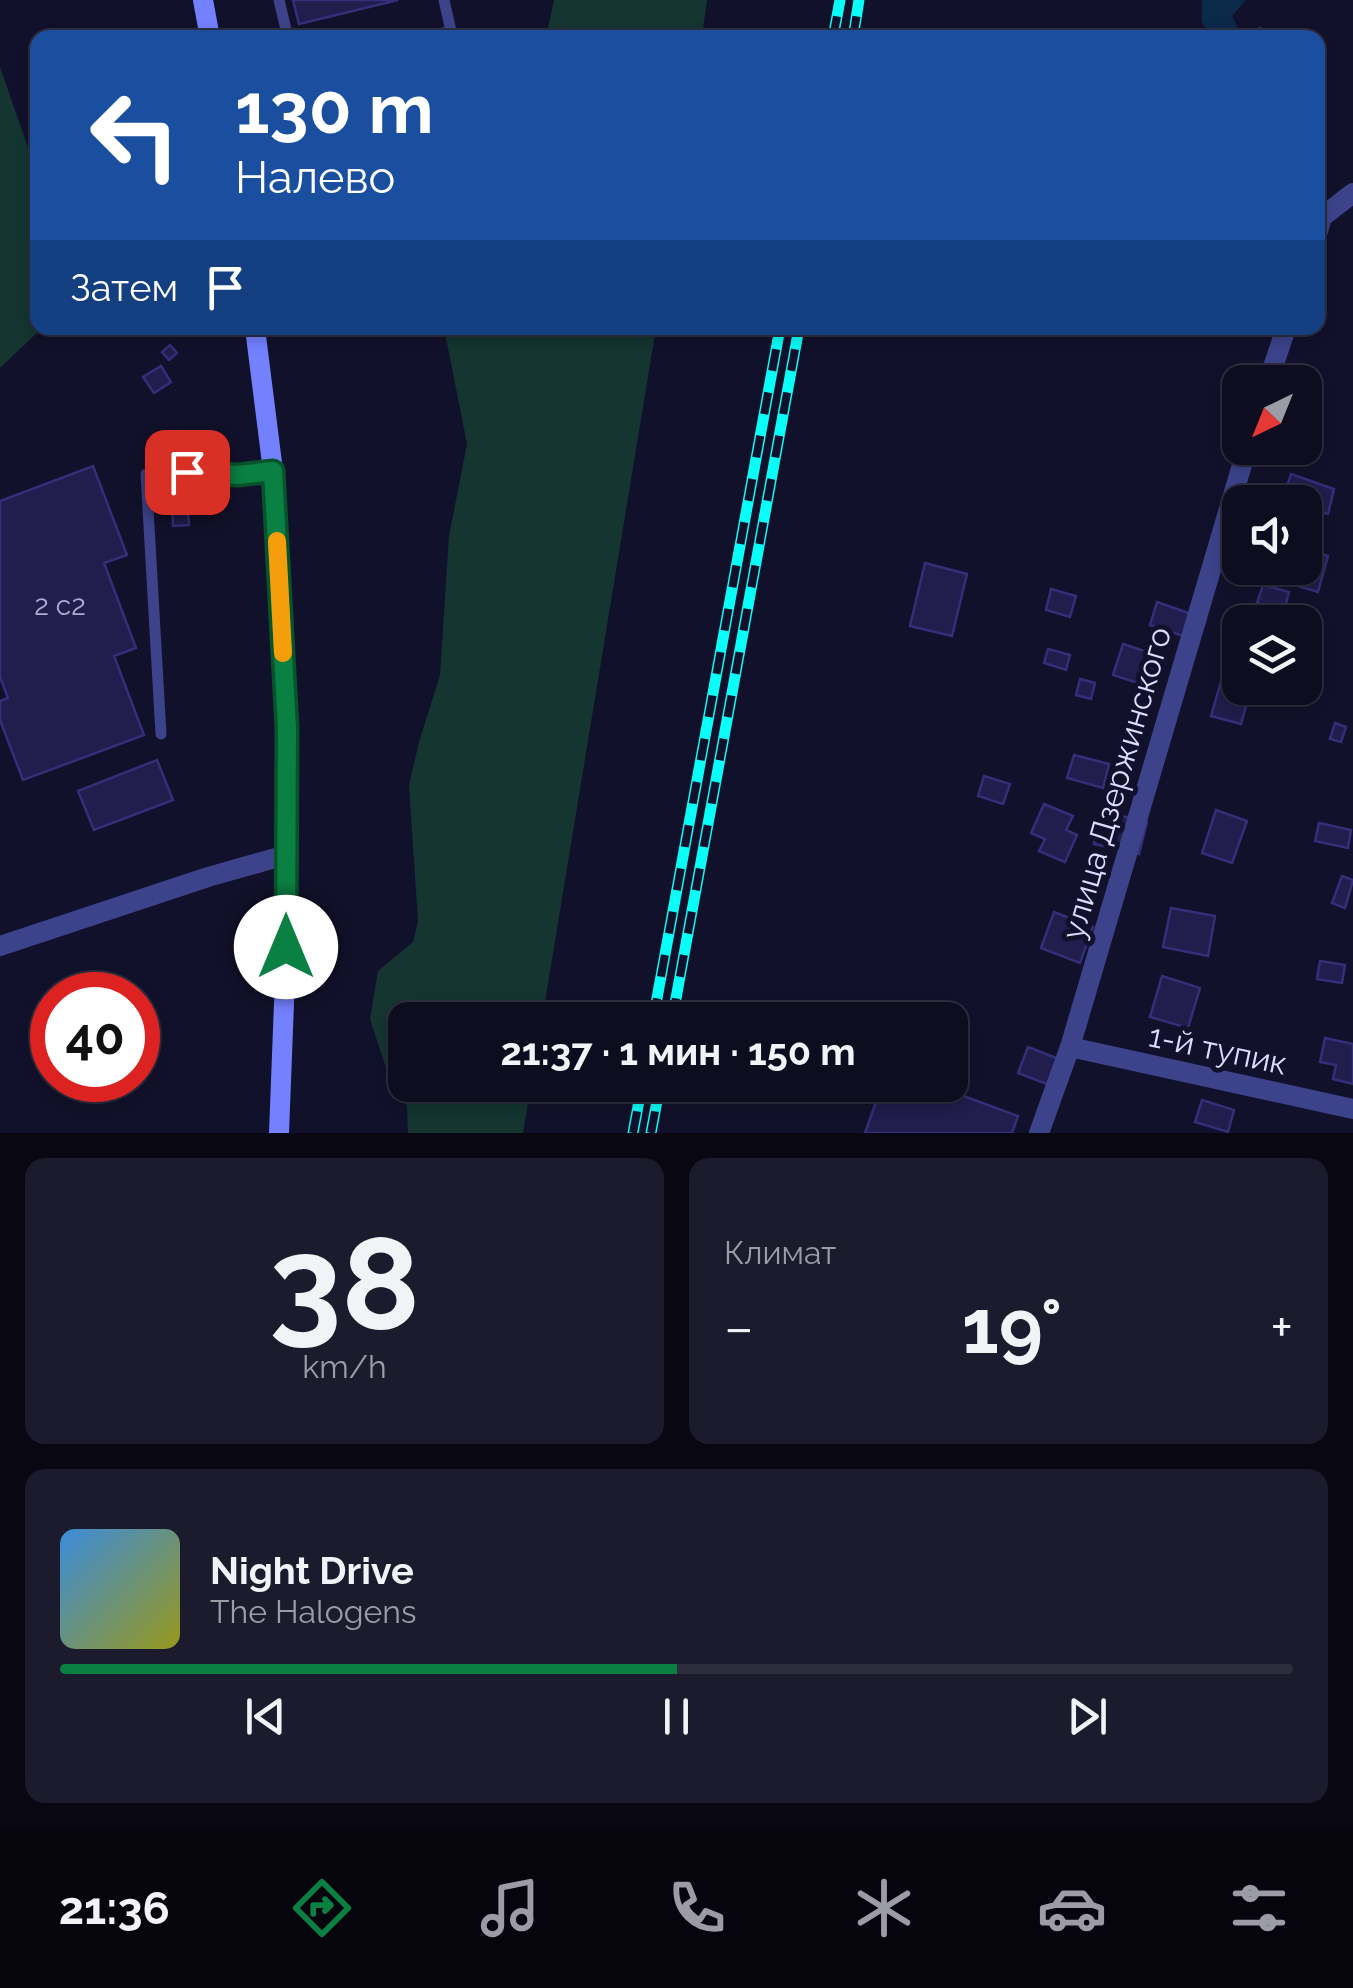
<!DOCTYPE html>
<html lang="ru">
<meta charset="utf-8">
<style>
:root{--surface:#0e0d20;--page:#1c1b2d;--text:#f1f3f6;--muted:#9b9ca5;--line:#2e2d3e;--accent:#0b8043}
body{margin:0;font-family:Raleway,sans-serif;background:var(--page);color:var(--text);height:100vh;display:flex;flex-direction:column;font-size:38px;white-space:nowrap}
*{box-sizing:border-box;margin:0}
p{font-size:32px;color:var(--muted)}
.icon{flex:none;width:55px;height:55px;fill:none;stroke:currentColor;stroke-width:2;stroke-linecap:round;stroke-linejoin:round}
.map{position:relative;height:1133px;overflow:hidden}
.side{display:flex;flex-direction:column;gap:25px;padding:25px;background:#080712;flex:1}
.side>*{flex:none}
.hud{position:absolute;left:30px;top:30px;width:1295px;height:305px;border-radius:20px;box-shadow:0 5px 15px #0003,0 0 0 2px var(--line);background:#1a4fa0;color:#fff;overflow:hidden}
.needle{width:65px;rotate:223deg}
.controls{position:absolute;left:1222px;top:365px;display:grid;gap:20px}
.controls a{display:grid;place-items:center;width:100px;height:100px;border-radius:20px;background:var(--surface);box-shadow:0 5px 15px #0003,0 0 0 2px var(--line);font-size:50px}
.speed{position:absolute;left:30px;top:972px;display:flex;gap:20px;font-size:50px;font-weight:700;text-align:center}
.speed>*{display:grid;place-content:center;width:130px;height:130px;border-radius:50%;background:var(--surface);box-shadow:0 5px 15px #0003,0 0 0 2px var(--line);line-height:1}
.speed .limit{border:15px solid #d22;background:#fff;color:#111}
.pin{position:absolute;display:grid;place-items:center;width:85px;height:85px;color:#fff;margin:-42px;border-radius:20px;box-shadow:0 5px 15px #0006}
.me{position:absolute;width:110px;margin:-55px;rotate:0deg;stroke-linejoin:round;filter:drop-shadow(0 0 8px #0008)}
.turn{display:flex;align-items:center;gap:35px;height:210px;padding:0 40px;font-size:45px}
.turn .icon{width:130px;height:130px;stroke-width:2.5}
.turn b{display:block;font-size:70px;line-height:85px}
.then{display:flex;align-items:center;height:95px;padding:0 40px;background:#0003;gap:20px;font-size:38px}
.big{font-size:75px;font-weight:700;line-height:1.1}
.side .tile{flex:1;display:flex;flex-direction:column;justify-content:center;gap:15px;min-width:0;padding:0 35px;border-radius:20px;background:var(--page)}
.side .dial{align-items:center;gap:0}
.dial b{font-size:130px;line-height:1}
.song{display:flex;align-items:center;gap:30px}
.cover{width:120px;height:120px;border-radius:15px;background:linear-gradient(135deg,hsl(210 70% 55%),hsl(60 70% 35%))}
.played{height:10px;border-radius:5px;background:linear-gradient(90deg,var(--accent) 50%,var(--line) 50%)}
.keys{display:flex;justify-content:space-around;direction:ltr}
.heat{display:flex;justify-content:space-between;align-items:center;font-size:55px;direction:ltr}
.side .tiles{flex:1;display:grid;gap:25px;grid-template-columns:1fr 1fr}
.tile:last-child{grid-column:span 2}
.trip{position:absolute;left:388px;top:1002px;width:580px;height:100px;border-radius:20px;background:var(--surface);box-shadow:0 5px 15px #0003,0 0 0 2px var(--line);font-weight:700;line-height:100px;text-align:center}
.tabs{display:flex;height:160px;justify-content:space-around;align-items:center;background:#06050d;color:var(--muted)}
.tabs .icon{width:70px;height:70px}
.tabs .current{color:var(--accent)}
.tabs b{font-size:45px;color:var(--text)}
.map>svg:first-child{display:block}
.green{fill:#143530}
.water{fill:#0b2a4a}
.building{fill:#211d4c;stroke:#342f78;stroke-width:2.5}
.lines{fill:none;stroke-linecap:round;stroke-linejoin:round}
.lane{stroke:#3c438a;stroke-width:11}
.street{stroke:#3c438a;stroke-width:20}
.secondary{stroke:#7381ff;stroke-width:20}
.rail-casing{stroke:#08fef7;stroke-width:11}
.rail{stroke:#12112b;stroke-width:8;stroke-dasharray:22;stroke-linecap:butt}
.route-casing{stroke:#07532c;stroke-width:25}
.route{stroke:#0b8043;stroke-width:18}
.slow{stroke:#f59e0b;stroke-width:18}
.labels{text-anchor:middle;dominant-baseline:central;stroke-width:10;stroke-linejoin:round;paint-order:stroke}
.number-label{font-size:28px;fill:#acacd2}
.street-label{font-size:32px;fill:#dbdcff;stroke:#12112b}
</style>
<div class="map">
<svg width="1353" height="1133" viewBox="0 0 1353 1133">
<rect width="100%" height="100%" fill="#12112b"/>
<g class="green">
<polygon points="554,0 707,0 702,37 546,37"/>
<polygon points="0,67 37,173 38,328 42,328 0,368"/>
<polygon points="444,328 656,328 542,1020 405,1020 405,1085 531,1085 523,1133 408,1133 407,1106 392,1086 370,1019 378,971 413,942 418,921 409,785 419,742 440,675 449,536 467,444"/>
</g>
<polygon class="water" points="1202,0 1246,0 1232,16 1238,29 1235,37 1212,37 1202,23"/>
<g class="building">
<polygon points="293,0 398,0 299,24"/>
<polygon points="1260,28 1278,38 1255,38"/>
<polygon points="170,345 177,353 169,360 162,352"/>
<polygon points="161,366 171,382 154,393 143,377"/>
<polygon points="93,466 127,555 104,563 136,648 114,656 144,735 23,780 0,720 0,701 8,698 0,677 0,501"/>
<polygon points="1291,474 1334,489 1328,514 1305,508 1305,502 1282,502"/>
<polygon points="187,495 189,525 173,526 172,496"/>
<polygon points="1305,550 1328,556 1318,592 1284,582 1288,568 1305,568"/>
<polygon points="925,563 967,574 952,636 910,626"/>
<polygon points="1263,585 1289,592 1284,611 1257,603"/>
<polygon points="1051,589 1076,596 1070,617 1046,610"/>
<polygon points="1157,602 1206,619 1198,641 1150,625"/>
<polygon points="1233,640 1240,642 1240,688 1251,688 1241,724 1211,716"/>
<polygon points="1123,644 1166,658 1156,689 1113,675"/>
<polygon points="1048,649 1070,655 1066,670 1044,663"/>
<polygon points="1080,679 1095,683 1091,699 1076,695"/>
<polygon points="1335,723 1346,727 1341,742 1330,739"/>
<polygon points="1074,755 1109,764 1103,788 1067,778"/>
<polygon points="157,760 173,800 94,830 78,791"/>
<polygon points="984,776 1010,784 1003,804 978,796"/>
<polygon points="1044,804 1073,816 1066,830 1077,835 1065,862 1039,851 1045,839 1031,833"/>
<polygon points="1216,810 1247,821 1232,863 1202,853"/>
<polygon points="1101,811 1147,822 1139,854 1094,844"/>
<polygon points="1319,823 1351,830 1348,848 1315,841"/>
<polygon points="1342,876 1353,880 1345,908 1332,903"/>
<polygon points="1171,908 1215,916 1208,956 1163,947"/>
<polygon points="1054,912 1093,927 1080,963 1041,948"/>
<polygon points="1320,961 1345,965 1342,983 1317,979"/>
<polygon points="1162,976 1200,988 1188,1028 1150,1017"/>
<polygon points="1325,1038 1353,1044 1353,1084 1333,1079 1336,1065 1320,1062"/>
<polygon points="1028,1047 1059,1059 1049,1085 1018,1073"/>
<polygon points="882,1085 934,1085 1018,1116 1012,1133 865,1133"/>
<polygon points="1202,1100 1234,1110 1228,1132 1195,1122"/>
</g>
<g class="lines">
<g class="lane">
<polyline points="279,0 288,38"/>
<polyline points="423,38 451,31 444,0"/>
<path d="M161 734 146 474C189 472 231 475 273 471"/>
</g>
<g class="street">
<polyline points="1318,231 1322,217 1353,193"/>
<polyline points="1268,382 1286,328"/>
<polyline points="0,946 208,877 286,855"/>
<polyline points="1070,1047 1353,1109"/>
<polyline points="1039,1133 1070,1047 1247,448"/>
</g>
<g class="secondary">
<polyline points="203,0 210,38"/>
<polyline points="255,328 273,471 287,727 285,977 279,1133"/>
</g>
<defs>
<g id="rail">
<polyline points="833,38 840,0"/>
<polyline points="853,38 859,0"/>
<polyline points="653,1020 780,328"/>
<polyline points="672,1020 799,328"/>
<polyline points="633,1133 642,1085"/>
<polyline points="651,1133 660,1085"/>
</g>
</defs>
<use href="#rail" class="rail-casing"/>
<use href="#rail" class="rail"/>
</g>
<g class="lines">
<defs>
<polyline id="route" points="187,472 238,475 273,471 287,728 286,947"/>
</defs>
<use href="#route" class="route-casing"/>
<use href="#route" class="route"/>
<polyline class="slow" points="277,541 283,653"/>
</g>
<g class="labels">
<g class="number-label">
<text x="60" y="605">2 с2</text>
</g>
<g class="street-label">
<text transform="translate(1116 783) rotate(-74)">улица Дзержинского</text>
<text transform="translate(1218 1049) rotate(12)">1-й тупик</text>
</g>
</g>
</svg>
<div class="controls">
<a><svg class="needle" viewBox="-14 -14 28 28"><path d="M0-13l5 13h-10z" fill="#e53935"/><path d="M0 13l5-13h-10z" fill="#9b9ca5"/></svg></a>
<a><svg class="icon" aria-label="sound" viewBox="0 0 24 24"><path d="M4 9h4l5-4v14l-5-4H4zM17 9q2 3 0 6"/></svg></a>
<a><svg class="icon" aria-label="layers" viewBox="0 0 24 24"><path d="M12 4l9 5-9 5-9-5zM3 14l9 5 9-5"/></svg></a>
</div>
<div class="speed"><div class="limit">40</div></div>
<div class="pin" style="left:187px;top:472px;background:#d93025"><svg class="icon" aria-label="arrive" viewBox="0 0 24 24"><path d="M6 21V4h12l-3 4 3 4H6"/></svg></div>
<svg class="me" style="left:286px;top:947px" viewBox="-20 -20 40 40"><circle r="19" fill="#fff"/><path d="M0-13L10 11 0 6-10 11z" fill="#0b8043"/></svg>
<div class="trip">21:37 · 1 мин · 150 m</div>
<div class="hud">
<div class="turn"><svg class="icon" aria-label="left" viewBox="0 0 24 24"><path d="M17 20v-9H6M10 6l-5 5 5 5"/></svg><div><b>130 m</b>Налево</div></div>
<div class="then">Затем<svg class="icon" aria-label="arrive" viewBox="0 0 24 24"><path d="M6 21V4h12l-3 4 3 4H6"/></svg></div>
</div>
</div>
<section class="side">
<div class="tiles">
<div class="tile dial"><b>38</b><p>km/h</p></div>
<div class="tile"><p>Климат</p>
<div class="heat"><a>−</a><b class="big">19°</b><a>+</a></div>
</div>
<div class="tile">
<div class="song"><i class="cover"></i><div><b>Night Drive</b><p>The Halogens</p></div></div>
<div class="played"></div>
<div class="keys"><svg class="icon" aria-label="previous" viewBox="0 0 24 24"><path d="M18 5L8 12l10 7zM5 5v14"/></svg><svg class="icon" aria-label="pause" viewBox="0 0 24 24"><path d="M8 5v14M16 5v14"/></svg><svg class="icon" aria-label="next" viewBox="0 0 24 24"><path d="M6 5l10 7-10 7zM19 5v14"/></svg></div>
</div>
</div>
</section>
<nav class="tabs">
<b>21:36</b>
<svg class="icon current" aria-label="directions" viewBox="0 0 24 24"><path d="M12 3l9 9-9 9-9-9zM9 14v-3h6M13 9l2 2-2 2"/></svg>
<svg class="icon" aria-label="music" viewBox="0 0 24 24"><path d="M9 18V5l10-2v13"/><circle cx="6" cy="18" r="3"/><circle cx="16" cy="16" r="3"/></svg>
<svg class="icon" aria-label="phone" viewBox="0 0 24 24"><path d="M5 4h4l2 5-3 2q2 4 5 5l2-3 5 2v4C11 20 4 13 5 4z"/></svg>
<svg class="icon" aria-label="climate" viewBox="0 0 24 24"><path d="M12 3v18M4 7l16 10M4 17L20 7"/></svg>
<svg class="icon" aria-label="car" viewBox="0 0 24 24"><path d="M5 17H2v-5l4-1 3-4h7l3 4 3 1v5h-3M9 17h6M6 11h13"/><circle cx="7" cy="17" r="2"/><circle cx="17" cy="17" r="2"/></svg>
<svg class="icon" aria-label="filters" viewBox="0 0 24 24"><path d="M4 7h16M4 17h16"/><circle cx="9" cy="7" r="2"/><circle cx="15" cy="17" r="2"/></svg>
</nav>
